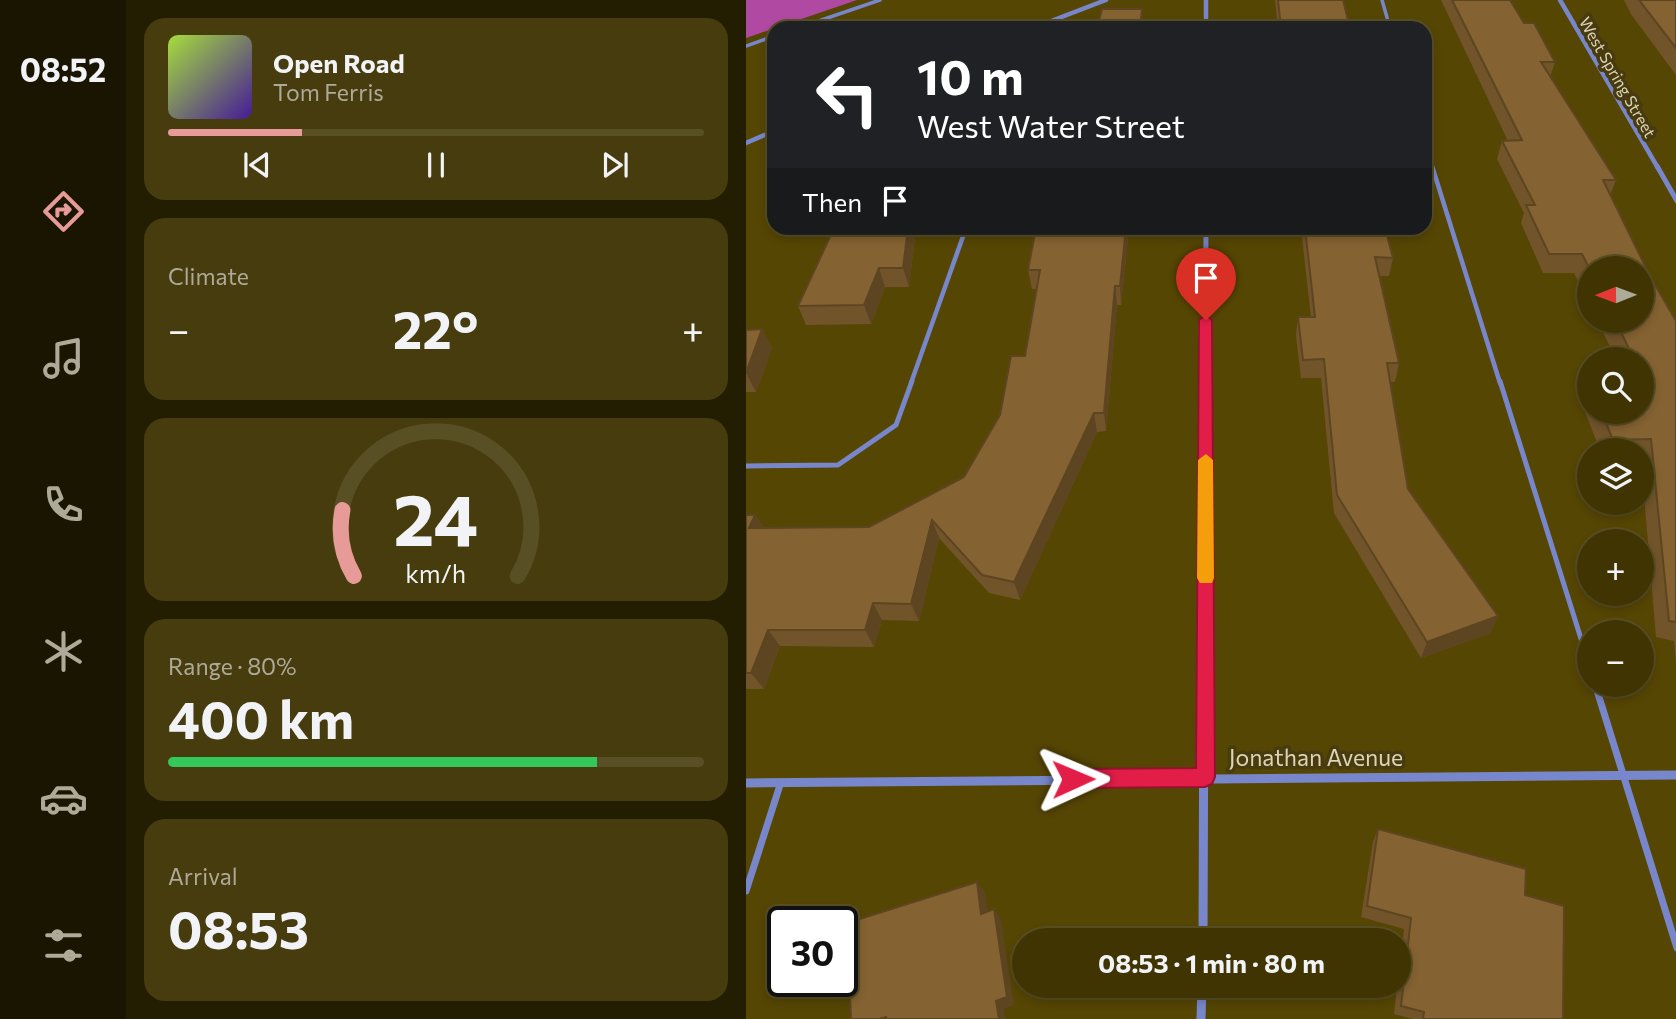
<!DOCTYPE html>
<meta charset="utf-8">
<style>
:root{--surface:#403403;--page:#473c0d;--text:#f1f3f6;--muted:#aeaa9a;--line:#594f25;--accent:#e69b98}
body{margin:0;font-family:Commissioner,sans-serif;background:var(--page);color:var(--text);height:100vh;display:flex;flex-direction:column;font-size:26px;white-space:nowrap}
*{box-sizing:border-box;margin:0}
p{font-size:23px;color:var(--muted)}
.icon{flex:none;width:38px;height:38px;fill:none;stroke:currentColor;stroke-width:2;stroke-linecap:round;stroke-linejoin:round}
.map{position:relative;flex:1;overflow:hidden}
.details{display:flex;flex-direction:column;gap:18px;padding:18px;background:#231d02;width:620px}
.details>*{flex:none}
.hud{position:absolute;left:21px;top:21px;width:665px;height:214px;border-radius:21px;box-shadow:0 4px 10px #0003,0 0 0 2px var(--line);background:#202124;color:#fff;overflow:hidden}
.needle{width:46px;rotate:269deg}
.buttons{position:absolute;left:831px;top:256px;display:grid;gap:14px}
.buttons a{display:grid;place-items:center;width:77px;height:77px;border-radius:50%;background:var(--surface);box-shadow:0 4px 10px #0003,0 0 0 2px var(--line);font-size:35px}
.speed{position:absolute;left:21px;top:906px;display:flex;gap:14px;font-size:35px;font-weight:700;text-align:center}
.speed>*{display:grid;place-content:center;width:91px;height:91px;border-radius:50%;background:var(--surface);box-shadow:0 4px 10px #0003,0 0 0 2px var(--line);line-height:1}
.speed .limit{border:4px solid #111;border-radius:10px;background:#fff;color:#111}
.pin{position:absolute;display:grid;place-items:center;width:60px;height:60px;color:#fff;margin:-72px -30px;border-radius:50% 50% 50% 0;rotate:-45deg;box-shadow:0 0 7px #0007}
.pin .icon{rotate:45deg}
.me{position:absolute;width:77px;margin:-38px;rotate:89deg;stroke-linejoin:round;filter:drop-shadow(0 0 5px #0008)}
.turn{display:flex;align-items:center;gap:24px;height:147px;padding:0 35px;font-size:32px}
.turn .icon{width:91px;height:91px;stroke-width:2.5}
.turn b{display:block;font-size:49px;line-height:60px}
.then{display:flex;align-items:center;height:66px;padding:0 35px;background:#0003;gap:14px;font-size:26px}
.big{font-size:52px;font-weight:700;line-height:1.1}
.details .card{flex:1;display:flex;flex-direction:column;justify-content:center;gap:10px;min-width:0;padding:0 24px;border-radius:21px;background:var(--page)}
.details .dial{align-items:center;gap:0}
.dial svg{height:182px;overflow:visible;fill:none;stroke:var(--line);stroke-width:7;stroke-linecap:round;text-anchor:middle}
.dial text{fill:var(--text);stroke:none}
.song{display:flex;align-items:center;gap:21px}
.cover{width:84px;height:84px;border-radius:10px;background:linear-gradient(135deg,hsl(80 70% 55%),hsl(260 70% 35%))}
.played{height:7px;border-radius:4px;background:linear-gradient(90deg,var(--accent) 25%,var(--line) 25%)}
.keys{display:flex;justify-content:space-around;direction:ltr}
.heat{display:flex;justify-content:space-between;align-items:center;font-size:38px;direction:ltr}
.charge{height:10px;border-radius:5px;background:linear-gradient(90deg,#34c759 80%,var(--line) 0)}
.trip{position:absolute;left:266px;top:928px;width:399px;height:70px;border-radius:35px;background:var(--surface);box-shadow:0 4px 10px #0003,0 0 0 2px var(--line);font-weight:700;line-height:70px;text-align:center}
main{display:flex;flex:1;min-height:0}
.tabs{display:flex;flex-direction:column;width:126px;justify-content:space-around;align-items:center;background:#1a1501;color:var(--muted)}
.tabs .icon{width:49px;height:49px}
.tabs .active{color:var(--accent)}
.tabs b{font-size:32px;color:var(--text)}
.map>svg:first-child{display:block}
.water{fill:#af49a1}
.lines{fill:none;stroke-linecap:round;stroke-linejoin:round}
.lane-far3{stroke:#7887cb;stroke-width:3.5}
.lane-far2{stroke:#7887cb;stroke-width:4.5}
.lane-far1{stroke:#7887cb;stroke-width:5}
.lane{stroke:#7887cb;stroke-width:7}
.street-far3{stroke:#7887cb;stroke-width:4.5}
.street-far2{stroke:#7887cb;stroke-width:5}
.street-far1{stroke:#7887cb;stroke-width:7}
.street{stroke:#7887cb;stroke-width:9}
.wall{fill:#72542a}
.shaded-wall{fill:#5d4522}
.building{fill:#856231;stroke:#5d4522;stroke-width:2}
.route{fill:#e11d48;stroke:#92132f;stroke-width:2}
.slow{fill:#f59e0b}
.labels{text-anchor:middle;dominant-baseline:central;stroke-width:7;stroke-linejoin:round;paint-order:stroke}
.far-street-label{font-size:16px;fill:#dcd4b7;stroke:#483c0f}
.near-street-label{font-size:23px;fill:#dcd4b7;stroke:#483c0f}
</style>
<main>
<nav class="tabs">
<b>08:52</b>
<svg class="icon active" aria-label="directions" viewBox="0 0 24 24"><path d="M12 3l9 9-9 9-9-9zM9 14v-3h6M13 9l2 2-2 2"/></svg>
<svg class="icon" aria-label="music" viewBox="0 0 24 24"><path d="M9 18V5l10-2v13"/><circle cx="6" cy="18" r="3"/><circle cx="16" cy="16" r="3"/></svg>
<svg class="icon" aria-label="phone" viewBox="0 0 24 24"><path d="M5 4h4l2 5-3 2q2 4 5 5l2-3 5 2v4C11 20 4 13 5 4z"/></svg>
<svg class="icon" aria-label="climate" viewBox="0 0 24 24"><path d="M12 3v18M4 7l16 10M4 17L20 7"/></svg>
<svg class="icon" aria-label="car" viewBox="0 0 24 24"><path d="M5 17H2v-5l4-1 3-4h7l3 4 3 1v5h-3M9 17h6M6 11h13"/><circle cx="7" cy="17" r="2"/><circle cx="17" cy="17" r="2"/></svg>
<svg class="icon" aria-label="filters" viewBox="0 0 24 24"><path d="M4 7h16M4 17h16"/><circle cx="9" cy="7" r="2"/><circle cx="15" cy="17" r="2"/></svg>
</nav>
<section class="details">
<div class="card">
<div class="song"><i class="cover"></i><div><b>Open Road</b><p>Tom Ferris</p></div></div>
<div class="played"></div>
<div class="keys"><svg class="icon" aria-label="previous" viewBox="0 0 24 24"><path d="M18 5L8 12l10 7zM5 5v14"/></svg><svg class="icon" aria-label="pause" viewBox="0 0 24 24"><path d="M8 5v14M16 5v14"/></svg><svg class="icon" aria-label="next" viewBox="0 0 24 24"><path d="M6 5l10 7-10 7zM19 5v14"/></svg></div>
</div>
<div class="card"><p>Climate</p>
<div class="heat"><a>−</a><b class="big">22°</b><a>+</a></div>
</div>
<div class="card dial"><svg viewBox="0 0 100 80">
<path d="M14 69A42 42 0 1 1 86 69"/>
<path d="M14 69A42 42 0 0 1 9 40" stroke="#e69b98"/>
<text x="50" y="56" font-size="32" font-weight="700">24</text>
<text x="50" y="72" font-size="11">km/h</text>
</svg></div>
<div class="card"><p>Range · 80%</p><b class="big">400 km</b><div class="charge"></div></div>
<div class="card"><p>Arrival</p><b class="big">08:53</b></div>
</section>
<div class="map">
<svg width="931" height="1019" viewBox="0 0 931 1019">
<rect width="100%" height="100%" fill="#564604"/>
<polygon class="water" points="0,0 111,0 0,38"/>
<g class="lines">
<g class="lane-far3">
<polyline points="636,0 644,28"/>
<polyline points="52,28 134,0"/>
<polyline points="0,46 28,36"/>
<polyline points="679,145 686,168"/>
</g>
<g class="lane-far2">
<polyline points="686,166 754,383"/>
<polyline points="165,383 220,228"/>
</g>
<g class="lane-far1">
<polyline points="754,381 842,661"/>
<polyline points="0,466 92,465 150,425 166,381"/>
</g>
<g class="lane">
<polyline points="842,659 844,667"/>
<polyline points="849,684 931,948"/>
<polyline points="0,891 35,782"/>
</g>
<g class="street-far3">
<polyline points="460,0 460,28"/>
<polyline points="814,0 912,168"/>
<polyline points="287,28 360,0"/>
<polyline points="0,143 28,131"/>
</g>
<g class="street-far2">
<polyline points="911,166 931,201"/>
<polyline points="459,383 460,228"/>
</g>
<polyline class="street-far1" points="458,661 459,381"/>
<g class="street">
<polyline points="0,783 931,775"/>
<polyline points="457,940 458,659"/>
<polyline points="455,1019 456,985"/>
</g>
</g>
<g class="wall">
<polygon points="529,0 597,0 604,28 532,28"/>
<polygon points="695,0 764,0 778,23 809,62 804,77 870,180 864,195 904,276 930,321 930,663 928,641 910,637 896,472 896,450 854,450 839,412 844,403 844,411 896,411 896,359 870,359 851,320 896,320 844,268 844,304 828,273 797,273 775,223 778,213 751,159 756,141 762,141"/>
<polygon points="878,0 930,0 930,75 885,14"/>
<polygon points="68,228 170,228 163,287 139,287 125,324 60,325 52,306 87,230 69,231"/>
<polygon points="290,228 383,228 375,305 371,305 360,431 351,432 274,600 243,593 193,538 173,621 136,620 128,647 34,646 18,689 0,689 0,515 9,515 17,527 123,527 218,477 254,415 279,356 291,289 286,289 282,270"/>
<polygon points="555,228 639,228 647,258 643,276 634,276 653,363 649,382 644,382 662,489 752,616 744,633 675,658 588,513 575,378 555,378 550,336 552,317 565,317"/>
<polygon points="16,329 26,348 10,392 0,392 0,330"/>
<polygon points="632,829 779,895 817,1019 667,1019 648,1014 651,985 653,985 653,974 658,929 615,917 627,842"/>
</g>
<g class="shaded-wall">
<polygon points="396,9 397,28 394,28"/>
<polygon points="162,228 170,228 163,287 157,268"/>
<polygon points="380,228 383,228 375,305 374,286"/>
<polygon points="133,268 139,287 125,324 118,305"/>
<polygon points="369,286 371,305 360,431 358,413"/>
<polygon points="16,329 26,348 10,392 0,373"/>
<polygon points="348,413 351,432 274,600 268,582"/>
<polygon points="9,515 21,533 3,528"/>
<polygon points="186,520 193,538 173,621 165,604"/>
<polygon points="127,603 136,620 128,647 119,630"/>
<polygon points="752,616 744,633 675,658 681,642"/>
<polygon points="22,630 34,646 18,689 5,673"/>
<polygon points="231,882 239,893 243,925 235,914"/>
<polygon points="248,909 255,920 268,1005 258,1009 259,1019 253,1019 250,1001"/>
</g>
<g class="building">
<polygon points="532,0 597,0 604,28 535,28"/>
<polygon points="706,0 764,0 778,23 788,23 809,62 795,62 870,180 857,180 904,276 930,321 930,622 923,621 905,439 867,440 855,411 896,411 896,393 906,392 896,374 896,359 888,359 869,320 896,320 896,268 844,268 844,270 836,254 803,254 780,205 789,205 756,141 776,140"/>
<polygon points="893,0 930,0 930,48"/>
<polygon points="356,9 396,9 394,28 351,28"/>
<polygon points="88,228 162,228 157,268 133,268 118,305 52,306"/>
<polygon points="290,228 380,228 374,286 369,286 358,413 348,413 268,582 236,575 186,520 165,604 127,603 119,630 22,630 5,673 0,673 0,515 9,515 3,528 123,527 218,477 254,415 265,356 279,356 294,270 282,270"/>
<polygon points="559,228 639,228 647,258 629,257 653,363 641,363 662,489 752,616 681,642 591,495 578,359 557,360 552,317 569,317"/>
<polygon points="16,329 0,373 0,330"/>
<polygon points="632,829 780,869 779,895 818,906 817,1019 677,1019 678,1012 655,1006 665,918 621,906"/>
<polygon points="231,882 235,914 248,909 261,997 250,1001 253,1019 140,1019 140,1017 133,1019 105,1019 101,923"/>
</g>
<polygon class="route" points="460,315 466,320 469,777 466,784 459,787 327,788 320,786 317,779 320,772 327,769 450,768 453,320"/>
<polygon class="slow" points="460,454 467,460 468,578 466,583 454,583 451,578 452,460"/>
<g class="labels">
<g class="far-street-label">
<text transform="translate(872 77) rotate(60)">West Spring Street</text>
</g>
<g class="near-street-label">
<text x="570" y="757">Jonathan Avenue</text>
</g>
</g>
</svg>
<div class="buttons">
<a><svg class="needle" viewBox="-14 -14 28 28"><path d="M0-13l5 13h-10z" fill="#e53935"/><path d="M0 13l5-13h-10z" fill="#aeaa9a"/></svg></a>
<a><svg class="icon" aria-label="search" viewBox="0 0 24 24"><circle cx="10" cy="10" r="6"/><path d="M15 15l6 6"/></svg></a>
<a><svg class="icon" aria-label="layers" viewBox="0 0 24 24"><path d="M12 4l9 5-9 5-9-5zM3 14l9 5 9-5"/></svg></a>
<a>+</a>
<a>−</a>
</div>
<div class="speed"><div class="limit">30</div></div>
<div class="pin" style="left:460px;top:320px;background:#d93025"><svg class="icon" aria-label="arrive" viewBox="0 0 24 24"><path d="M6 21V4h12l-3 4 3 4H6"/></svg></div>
<svg class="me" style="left:327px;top:779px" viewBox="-20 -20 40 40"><path d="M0-17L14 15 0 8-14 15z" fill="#e11d48" stroke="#fff" stroke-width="4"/></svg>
<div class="trip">08:53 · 1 min · 80 m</div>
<div class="hud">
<div class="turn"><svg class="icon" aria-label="left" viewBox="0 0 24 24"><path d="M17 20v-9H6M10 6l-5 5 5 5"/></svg><div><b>10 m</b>West Water Street</div></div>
<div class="then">Then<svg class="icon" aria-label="arrive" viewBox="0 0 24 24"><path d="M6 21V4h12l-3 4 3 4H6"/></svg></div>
</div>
</div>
</main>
